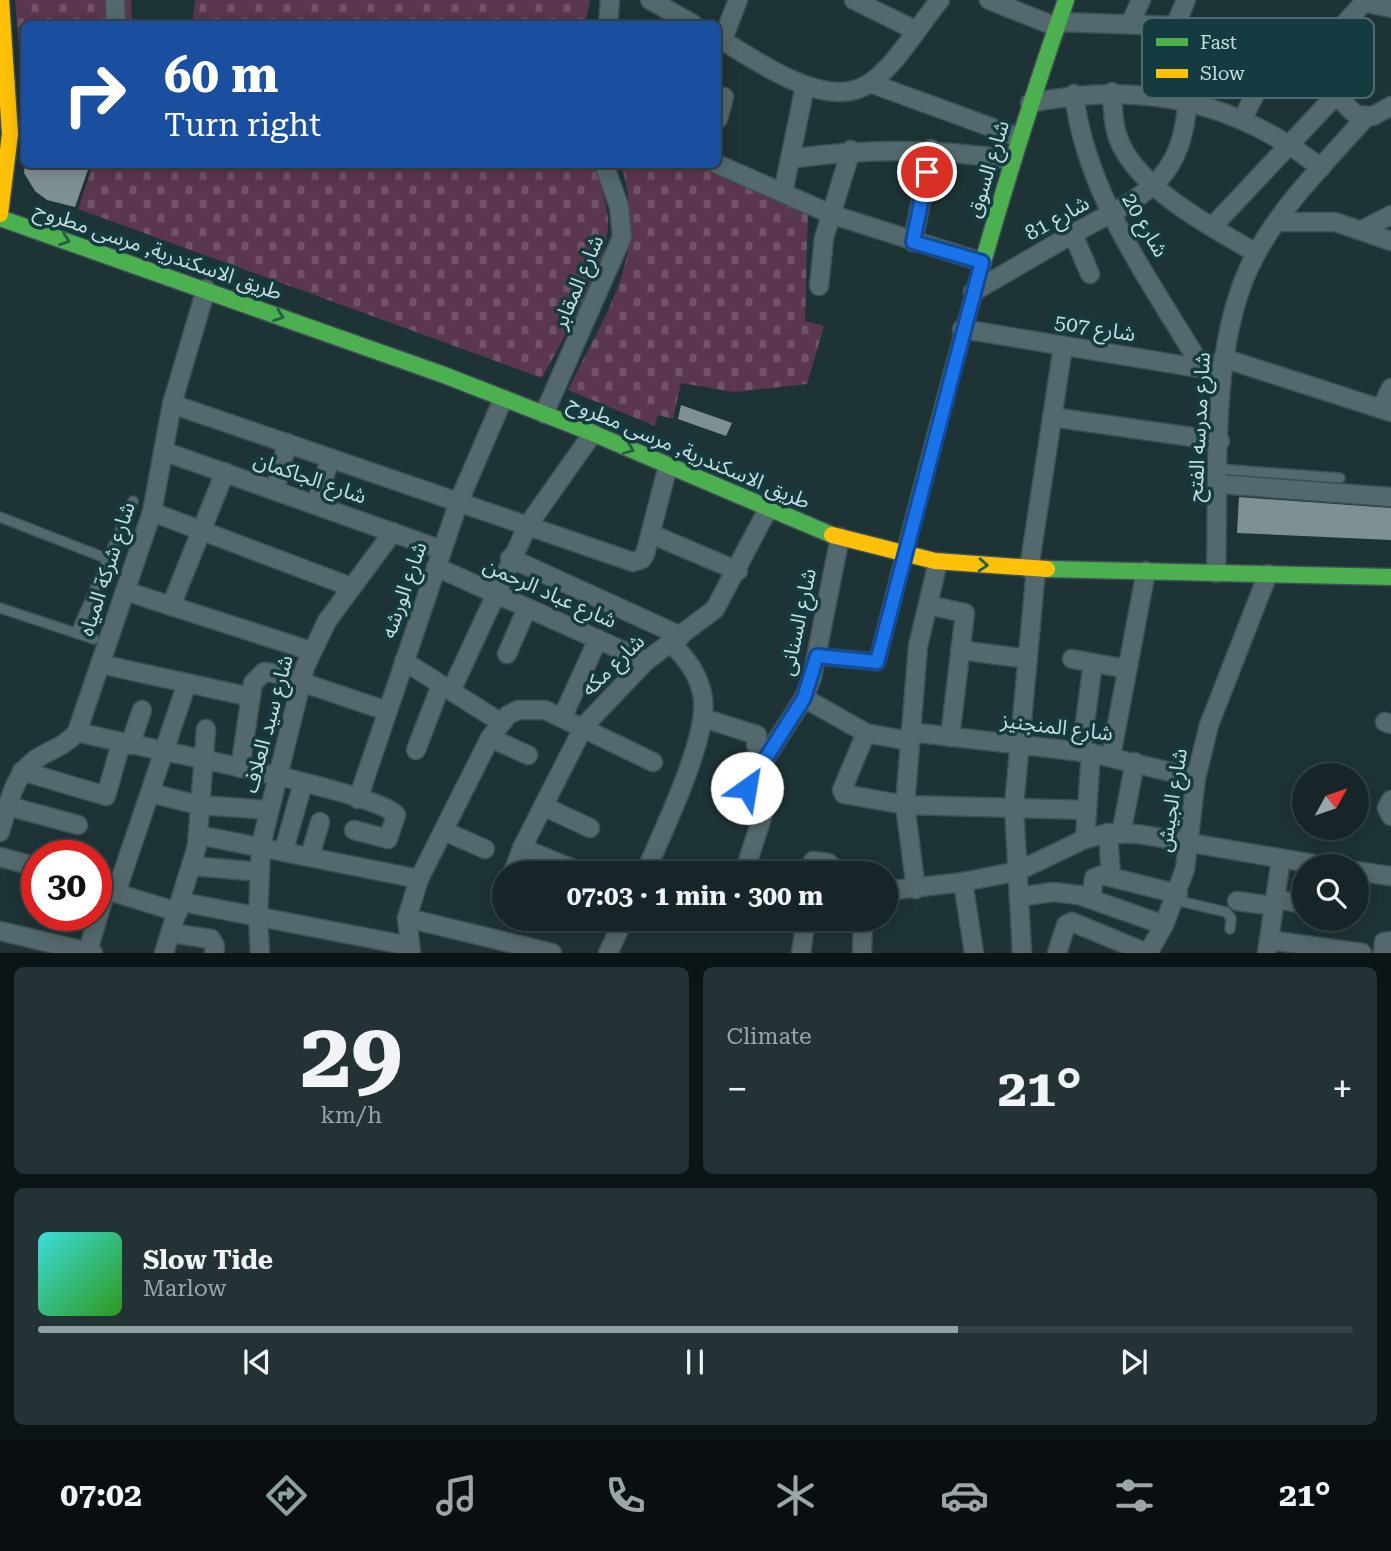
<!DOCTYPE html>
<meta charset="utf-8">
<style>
:root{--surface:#162628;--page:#233234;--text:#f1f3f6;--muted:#9ea5a8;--line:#354345;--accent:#8ca1a4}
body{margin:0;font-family:"Roboto Serif","Noto Sans Arabic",serif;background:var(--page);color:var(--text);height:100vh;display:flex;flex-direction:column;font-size:26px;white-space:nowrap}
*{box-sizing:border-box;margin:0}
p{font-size:23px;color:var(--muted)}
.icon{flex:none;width:38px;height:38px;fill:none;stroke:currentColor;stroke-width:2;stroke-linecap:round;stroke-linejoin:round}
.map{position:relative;height:953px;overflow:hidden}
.panel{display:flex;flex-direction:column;gap:14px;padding:14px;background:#0c1516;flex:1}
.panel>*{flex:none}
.top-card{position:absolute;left:21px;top:21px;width:700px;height:147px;border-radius:10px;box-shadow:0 4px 18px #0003,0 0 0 2px var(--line);background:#1a4fa0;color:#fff;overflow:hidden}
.needle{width:46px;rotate:50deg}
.tools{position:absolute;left:1292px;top:763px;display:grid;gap:14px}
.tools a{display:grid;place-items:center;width:77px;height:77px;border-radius:50%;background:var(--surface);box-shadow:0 4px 18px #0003,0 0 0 2px var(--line);font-size:35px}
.speed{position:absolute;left:21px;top:840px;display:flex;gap:14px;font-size:35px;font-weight:700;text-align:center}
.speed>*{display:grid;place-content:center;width:91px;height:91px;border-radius:50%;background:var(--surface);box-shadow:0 4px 18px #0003,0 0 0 2px var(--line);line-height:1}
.speed .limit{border:10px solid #d22;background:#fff;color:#111}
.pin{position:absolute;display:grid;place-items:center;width:60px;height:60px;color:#fff;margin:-30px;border:4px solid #fff;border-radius:50%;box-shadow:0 2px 7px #0007}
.me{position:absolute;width:77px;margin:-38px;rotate:32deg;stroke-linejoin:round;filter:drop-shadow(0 0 5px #0008)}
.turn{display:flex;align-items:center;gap:24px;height:147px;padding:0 28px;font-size:32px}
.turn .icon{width:91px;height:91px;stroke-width:2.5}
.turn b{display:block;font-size:49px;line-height:60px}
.big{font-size:52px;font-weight:700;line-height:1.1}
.panel .tile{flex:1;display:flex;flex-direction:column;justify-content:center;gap:10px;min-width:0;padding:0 24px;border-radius:10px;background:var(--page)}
.panel .dial{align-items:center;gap:0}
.dial b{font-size:91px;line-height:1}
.song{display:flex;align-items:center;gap:21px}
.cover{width:84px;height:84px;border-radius:10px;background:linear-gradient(135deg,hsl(180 70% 55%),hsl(110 70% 35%))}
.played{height:7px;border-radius:4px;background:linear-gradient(90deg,var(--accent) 70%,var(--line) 70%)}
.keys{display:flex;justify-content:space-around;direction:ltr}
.heat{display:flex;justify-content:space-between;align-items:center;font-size:38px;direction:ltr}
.panel .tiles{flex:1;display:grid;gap:14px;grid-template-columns:1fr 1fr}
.tile:last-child{grid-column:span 2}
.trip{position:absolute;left:492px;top:861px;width:406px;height:70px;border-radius:35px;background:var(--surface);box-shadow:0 4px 18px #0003,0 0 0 2px var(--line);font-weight:700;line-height:70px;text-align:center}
.dock{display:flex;height:112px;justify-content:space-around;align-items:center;background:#090f10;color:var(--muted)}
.dock .icon{width:49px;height:49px}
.dock .current{color:var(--accent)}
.dock b{font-size:32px;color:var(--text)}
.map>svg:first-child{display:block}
.cemetery{fill:url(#cemetery-stones)}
.building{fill:#7f9093}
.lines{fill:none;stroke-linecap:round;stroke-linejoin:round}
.lane-casing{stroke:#3e5053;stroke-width:12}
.street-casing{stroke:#3e5053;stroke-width:21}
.fast-casing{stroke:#3e5053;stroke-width:19}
.slow-casing{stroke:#3e5053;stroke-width:19}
.lane{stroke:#54696d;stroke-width:9}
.street{stroke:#54696d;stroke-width:18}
.fast{stroke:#4caf50;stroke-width:16}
.slow{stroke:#ffc107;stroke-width:16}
.oneway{stroke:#255e45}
.route-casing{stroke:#114b97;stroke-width:18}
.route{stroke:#1a73e8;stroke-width:12}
.labels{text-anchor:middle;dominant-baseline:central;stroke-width:7;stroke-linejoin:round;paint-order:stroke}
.street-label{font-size:21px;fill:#c8dcdf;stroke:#143b40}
.key{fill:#143b40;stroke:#4a6b70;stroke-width:2}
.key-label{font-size:19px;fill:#c8dcdf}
</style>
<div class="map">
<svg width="1391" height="953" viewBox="0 0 1391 953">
<defs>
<pattern id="cemetery-stones" width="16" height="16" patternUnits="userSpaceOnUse" patternTransform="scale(1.75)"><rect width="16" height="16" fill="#5b364f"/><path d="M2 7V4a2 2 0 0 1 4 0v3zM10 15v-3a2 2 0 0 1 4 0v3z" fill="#715268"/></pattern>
</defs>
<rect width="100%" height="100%" fill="#1e3336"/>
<g class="cemetery">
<polygon points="15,0 131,0 132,24 24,24 24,61 20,61"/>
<polygon points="195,0 590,0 585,24 192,24"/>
<path d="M594 164C600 182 608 205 608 223 609 266 562 339 542 378L78 209 93 165Z"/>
<path d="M621 165H698L808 211 805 321 824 326 807 384 734 392 681 383 673 419 658 415 655 426 568 390C607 309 649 258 621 165Z"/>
</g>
<g class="building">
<polygon points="25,164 90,164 75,207 47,200 35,191 24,173"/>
<polygon points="681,405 732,423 726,436 678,419"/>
<polygon points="1239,497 1391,508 1391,540 1237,533"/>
</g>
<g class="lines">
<defs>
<g id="lane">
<polyline points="1219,469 1340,478"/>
<polyline points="0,517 108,559"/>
<polyline points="0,608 94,639"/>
<polyline points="76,633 133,501"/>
<polyline points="1175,900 1226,912 1231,918 1230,929"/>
</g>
<g id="street">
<polyline points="115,0 116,24"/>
<polyline points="650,0 693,24"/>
<polyline points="854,0 915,30"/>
<polyline points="989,0 1057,27"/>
<polyline points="1363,2 1391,8"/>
<polyline points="1059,22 1175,26 1223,37 1316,76 1356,115 1373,116 1391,106"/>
<polyline points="608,24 610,0"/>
<polyline points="1130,24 1141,0"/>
<polyline points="1175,26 1186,0"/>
<path d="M718 38C757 60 826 113 870 83 898 63 918 26 940 0"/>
<polyline points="722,41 738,0"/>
<polyline points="1304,69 1366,0"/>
<polyline points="870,83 1018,137"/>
<path d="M1112 92C1113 110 1113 128 1121 145 1143 191 1213 228 1256 253"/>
<path d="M1074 94C1086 196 1151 281 1202 368"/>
<path d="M1030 103C1138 81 1234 99 1321 168"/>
<polyline points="1243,118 1274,56"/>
<polyline points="718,119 724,97"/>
<path d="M790 159C866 148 936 148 1011 160"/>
<polyline points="717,164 833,215 982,262"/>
<polyline points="783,193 805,86"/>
<polyline points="1277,222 1335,222 1391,241"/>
<polyline points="1212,227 1336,95"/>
<polyline points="1364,229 1391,215"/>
<polyline points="1073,234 1090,274"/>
<polyline points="913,242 931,149"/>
<polyline points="819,286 824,238 851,150"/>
<path d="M973 292C1006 273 1038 254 1071 235 1135 199 1183 186 1187 103"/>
<polyline points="962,329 1211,370"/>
<polyline points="1223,358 1391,412"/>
<polyline points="172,404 633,562 642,559 645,554 668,466"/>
<polyline points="1381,409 1391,388"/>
<polyline points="544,414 622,237 619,206 604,164"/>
<polyline points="1052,417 1220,441"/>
<polyline points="163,451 442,550"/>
<polyline points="1218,484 1391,497"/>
<polyline points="275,490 287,443"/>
<polyline points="316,505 330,458"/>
<polyline points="152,512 351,587"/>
<polyline points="651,534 738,571"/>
<polyline points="510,558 681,636"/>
<polyline points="436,567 646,661"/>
<polyline points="1029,569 1063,346"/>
<path d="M1216 573C1219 475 1208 340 1256 254 1283 204 1328 160 1366 117"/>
<polyline points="125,591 311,651"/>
<polyline points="928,605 965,613 950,737"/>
<polyline points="171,606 225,472"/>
<polyline points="960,650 1028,659"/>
<polyline points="507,654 527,608"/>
<polyline points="1072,659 1127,669"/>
<polyline points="404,661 500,722"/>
<polyline points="100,664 251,697"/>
<polyline points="451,691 528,525 593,433"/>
<polyline points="804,698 866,733 909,741"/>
<polyline points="563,716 598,639"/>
<polyline points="703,718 757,735 756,745 772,749"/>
<polyline points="1385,722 1391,724"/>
<path d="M77 732C126 745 376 790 396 815L388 839 354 830"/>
<polyline points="910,732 1091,753 1196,778"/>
<polyline points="866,733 842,790 844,794 905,805 1087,810"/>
<polyline points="490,738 528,755"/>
<polyline points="130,745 142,710"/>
<polyline points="416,750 441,685"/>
<polyline points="1081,752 1093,663"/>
<polyline points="1111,756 1146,571"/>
<polyline points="240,768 253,683 264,672 274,673 387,711"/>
<polyline points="22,771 106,796 121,743"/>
<polyline points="150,793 199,805 269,810"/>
<polyline points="358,799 459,501 503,399"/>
<polyline points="1391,800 1387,808 1391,816"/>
<polyline points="8,806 78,825"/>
<polyline points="543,806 590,828"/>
<polyline points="444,831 485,849"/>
<path d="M0 832C8 806 14 770 41 756 55 748 66 745 77 732L152 512 172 404 206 289"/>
<polyline points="1108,833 1111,876"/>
<polyline points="1121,834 1135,762"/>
<polyline points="198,835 419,879"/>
<polyline points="1085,839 1091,753"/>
<polyline points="522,848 583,873"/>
<polyline points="284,850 303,783"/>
<polyline points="310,856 320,822"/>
<polyline points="0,857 37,867"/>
<polyline points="193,866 260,872"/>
<polyline points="1356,871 1391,876"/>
<polyline points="513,873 522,848 584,726 646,661 715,609 768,509"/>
<path d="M645 873C662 833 708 739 703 699 700 676 687 659 671 643"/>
<polyline points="744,873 768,799 747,787 804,698 812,677 840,537"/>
<polyline points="812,873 813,861 828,863 840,873"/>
<polyline points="963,882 974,953"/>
<polyline points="96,887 178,912"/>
<polyline points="916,889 905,805 918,646 938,562"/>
<polyline points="886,891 963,882 1018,871 1085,839 1108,833 1138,834 1326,866"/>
<polyline points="116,893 187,683"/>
<polyline points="1019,897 1053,892 1079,895 1164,925"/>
<polyline points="1091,899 1094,878 1102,875 1178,894"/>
<polyline points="1275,899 1304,904"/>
<polyline points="1237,901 1274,906"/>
<polyline points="182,902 410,946"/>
<polyline points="407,918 552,953"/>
<polyline points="570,919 576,919"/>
<polyline points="0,931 93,953"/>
<polyline points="171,933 211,939 215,946 214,953"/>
<polyline points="1269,940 1362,953"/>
<polyline points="88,951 106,890"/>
<polyline points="164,953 197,846 206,729"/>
<polyline points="260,953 258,917 261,845 305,667 327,621 393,532"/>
<polyline points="411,953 407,918 419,879 490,738 508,715 518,710 545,710 653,762"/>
<polyline points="608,953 624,919"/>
<polyline points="801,953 806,919"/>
<polyline points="862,953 863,919"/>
<polyline points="1022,953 1014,806 1036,569"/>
<polyline points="1057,953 1066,925 1072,922 1147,953"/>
<polyline points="1148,953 1164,925 1185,869 1196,778 1209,725 1268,574"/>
<polyline points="1267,953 1281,859"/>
<polyline points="1383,953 1384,942 1391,941"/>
</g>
<g id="fast">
<polyline points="0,218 444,375 590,432 832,535"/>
<polyline points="1047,569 1391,577"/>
<path d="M817 656 877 662C934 438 989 219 1066 0"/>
</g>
<g id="slow">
<polyline points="0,214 10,134 1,0"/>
<polyline points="832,535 935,561 1047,569"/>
</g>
</defs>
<use href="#lane" class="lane-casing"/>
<use href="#street" class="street-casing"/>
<use href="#fast" class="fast-casing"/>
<use href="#slow" class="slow-casing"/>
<use href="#lane" class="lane"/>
<use href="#street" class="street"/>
<use href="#fast" class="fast"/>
<use href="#slow" class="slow"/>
</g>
<defs><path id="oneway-chevron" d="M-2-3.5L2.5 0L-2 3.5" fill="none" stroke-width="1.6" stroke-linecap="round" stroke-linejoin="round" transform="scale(1.75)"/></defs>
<g class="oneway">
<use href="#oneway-chevron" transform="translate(65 240) rotate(19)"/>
<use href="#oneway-chevron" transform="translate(279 316) rotate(20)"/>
<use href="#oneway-chevron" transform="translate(629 449) rotate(23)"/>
<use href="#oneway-chevron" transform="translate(983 565) rotate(4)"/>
</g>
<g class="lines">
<defs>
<polyline id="route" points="747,788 804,698 817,656 877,662 982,262 913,242 927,172"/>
</defs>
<use href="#route" class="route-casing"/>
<use href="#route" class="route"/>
</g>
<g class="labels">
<g class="street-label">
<text transform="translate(988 169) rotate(-73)">شارع السوق</text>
<text transform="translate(1057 218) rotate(-29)">شارع 81</text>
<text transform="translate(1145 225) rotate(60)">شارع 20</text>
<text transform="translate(158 251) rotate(19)">طريق الاسكندرية, مرسى مطروح</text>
<text transform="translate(578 282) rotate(-67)">شارع المقابر</text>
<text transform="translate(1095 328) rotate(9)">شارع 507</text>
<text transform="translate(1199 427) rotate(-87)">شارع مدرسه الفتح</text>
<text transform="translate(689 452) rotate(23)">طريق الاسكندرية, مرسى مطروح</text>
<text transform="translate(310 478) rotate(19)">شارع الجاكمان</text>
<text transform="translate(107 569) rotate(-72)">شارع شركة المياه</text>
<text transform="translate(404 590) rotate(-71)">شارع الورشه</text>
<text transform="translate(550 593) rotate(24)">شارع عباد الرحمن</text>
<text transform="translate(798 622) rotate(-78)">شارع السنانى</text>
<text transform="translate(613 665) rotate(-44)">شارع مكه</text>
<text transform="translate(268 724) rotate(-75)">شارع سيد العلاف</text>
<text transform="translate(1057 727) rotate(7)">شارع المنجنيز</text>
<text transform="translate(1172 800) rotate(-81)">شارع الجيش</text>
</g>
</g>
<rect x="1142" y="18" width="232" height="80" rx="10" class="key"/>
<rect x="1156" y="38" width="32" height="8" fill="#4caf50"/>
<rect x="1156" y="69" width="32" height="9" fill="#ffc107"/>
<g class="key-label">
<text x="1200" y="49">Fast</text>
<text x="1200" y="80">Slow</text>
</g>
</svg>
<div class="tools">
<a><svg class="needle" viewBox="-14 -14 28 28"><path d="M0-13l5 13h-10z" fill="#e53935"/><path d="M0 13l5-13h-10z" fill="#9ea5a8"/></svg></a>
<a><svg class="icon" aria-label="search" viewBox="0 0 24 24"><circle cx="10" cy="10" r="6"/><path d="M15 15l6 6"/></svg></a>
</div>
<div class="speed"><div class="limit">30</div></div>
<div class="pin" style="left:927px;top:172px;background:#d93025"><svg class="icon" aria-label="arrive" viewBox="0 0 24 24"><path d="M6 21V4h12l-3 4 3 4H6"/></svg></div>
<svg class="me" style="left:747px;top:788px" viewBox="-20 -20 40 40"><circle r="19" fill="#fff"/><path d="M0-13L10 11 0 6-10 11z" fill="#1a73e8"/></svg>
<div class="trip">07:03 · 1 min · 300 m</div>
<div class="top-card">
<div class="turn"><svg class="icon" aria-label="right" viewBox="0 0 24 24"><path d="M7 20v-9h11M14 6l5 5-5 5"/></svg><div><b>60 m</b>Turn right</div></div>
</div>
</div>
<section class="panel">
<div class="tiles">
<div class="tile dial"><b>29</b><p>km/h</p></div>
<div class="tile"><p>Climate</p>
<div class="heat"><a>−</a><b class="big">21°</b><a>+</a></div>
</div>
<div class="tile">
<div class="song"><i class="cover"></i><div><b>Slow Tide</b><p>Marlow</p></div></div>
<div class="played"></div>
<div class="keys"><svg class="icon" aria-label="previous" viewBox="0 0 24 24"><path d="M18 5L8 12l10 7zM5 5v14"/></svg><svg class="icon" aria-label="pause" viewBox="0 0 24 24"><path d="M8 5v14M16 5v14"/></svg><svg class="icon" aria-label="next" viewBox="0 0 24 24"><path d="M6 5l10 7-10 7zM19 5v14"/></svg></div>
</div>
</div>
</section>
<nav class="dock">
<b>07:02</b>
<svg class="icon current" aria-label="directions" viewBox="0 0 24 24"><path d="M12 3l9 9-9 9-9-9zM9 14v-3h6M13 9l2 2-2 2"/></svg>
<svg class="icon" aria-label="music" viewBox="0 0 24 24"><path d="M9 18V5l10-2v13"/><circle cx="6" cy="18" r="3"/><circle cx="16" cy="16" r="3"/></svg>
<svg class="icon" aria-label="phone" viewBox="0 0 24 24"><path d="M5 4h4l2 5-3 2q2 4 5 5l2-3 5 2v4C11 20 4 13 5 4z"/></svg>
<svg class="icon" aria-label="climate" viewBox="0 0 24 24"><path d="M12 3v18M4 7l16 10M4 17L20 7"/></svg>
<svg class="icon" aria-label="car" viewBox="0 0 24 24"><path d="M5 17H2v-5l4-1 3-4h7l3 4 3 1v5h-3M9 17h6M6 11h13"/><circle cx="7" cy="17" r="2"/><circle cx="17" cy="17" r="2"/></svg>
<svg class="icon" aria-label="filters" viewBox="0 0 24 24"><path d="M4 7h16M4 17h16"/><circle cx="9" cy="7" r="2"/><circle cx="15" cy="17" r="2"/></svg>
<b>21°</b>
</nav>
